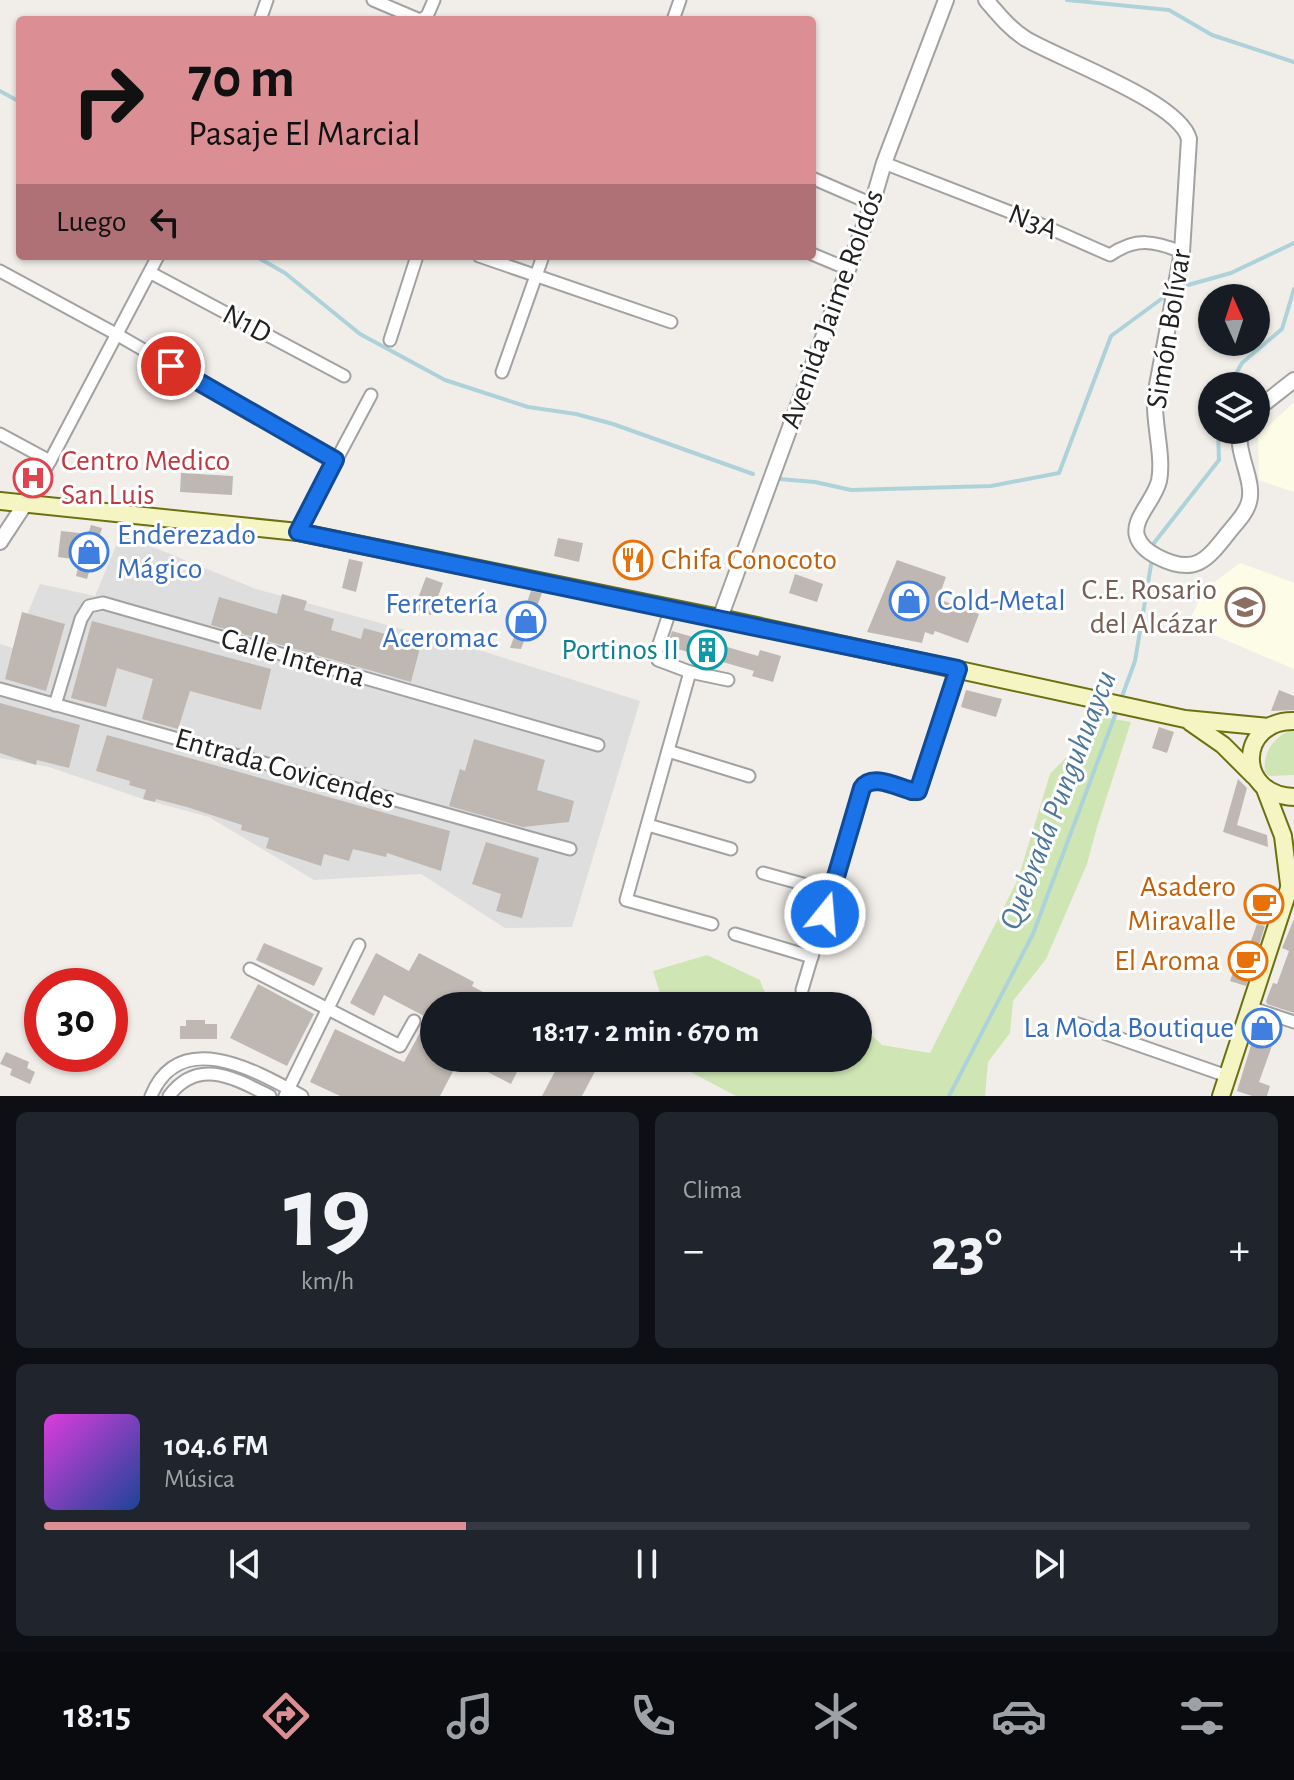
<!DOCTYPE html>
<html lang="es">
<meta charset="utf-8">
<style>
:root{--surface:#171b24;--page:#20242c;--text:#f1f3f6;--muted:#9ea1a6;--line:#363941;--accent:#db8e93}
body{margin:0;font-family:"Alegreya Sans",sans-serif;background:var(--page);color:var(--text);height:100vh;display:flex;flex-direction:column;font-size:30px;white-space:nowrap}
*{box-sizing:border-box;margin:0}
p{font-size:26px;color:var(--muted)}
.icon{flex:none;width:44px;height:44px;fill:none;stroke:currentColor;stroke-width:2;stroke-linecap:round;stroke-linejoin:round}
.map{position:relative;height:1096px;overflow:hidden}
.sheet{display:flex;flex-direction:column;gap:16px;padding:16px;background:#0d0f14;flex:1}
.sheet>*{flex:none}
.banner{position:absolute;left:16px;top:16px;width:800px;height:244px;border-radius:8px;box-shadow:0 2px 6px #0004;background:#db8e93;color:#111;overflow:hidden}
.needle{width:52px;rotate:357deg}
.controls{position:absolute;left:1198px;top:284px;display:grid;gap:16px}
.controls a{display:grid;place-items:center;width:72px;height:72px;border-radius:50%;background:var(--surface);box-shadow:0 2px 6px #0004;font-size:40px}
.speed{position:absolute;left:24px;top:968px;display:flex;gap:16px;font-size:40px;font-weight:700;text-align:center}
.speed>*{display:grid;place-content:center;width:104px;height:104px;border-radius:50%;background:var(--surface);box-shadow:0 2px 6px #0004;line-height:1}
.speed .limit{border:12px solid #d22;background:#fff;color:#111}
.pin{position:absolute;display:grid;place-items:center;width:68px;height:68px;color:#fff;margin:-34px;border:4px solid #fff;border-radius:50%;box-shadow:0 2px 8px #0007}
.me{position:absolute;width:88px;margin:-44px;rotate:17deg;stroke-linejoin:round;filter:drop-shadow(0 0 6px #0008)}
.turn{display:flex;align-items:center;gap:28px;height:168px;padding:0 40px;font-size:36px}
.turn .icon{width:104px;height:104px;stroke-width:2.5}
.turn b{display:block;font-size:56px;line-height:68px}
.then{display:flex;align-items:center;height:76px;padding:0 40px;background:#0003;gap:16px;font-size:30px}
.big{font-size:60px;font-weight:700;line-height:1.1}
.sheet .card{flex:1;display:flex;flex-direction:column;justify-content:center;gap:12px;min-width:0;padding:0 28px;border-radius:12px;background:var(--page)}
.sheet .dial{align-items:center;gap:0}
.dial b{font-size:104px;line-height:1}
.song{display:flex;align-items:center;gap:24px}
.cover{width:96px;height:96px;border-radius:12px;background:linear-gradient(135deg,hsl(300 70% 55%),hsl(220 70% 35%))}
.played{height:8px;border-radius:4px;background:linear-gradient(90deg,var(--accent) 35%,var(--line) 35%)}
.keys{display:flex;justify-content:space-around;direction:ltr}
.heat{display:flex;justify-content:space-between;align-items:center;font-size:44px;direction:ltr}
.sheet .tiles{flex:1;display:grid;gap:16px;grid-template-columns:1fr 1fr}
.card:last-child{grid-column:span 2}
.trip{position:absolute;left:420px;top:992px;width:452px;height:80px;border-radius:40px;background:var(--surface);box-shadow:0 2px 6px #0004;font-weight:700;line-height:80px;text-align:center}
.tabs{display:flex;height:128px;justify-content:space-around;align-items:center;background:#090b0e;color:var(--muted)}
.tabs .icon{width:56px;height:56px}
.tabs .on{color:var(--accent)}
.tabs b{font-size:36px;color:var(--text)}
.map>svg:first-child{display:block}
.residential{fill:#dfdede}
.education{fill:#fdfce6}
.grass{fill:#cfe6b4}
.lines{fill:none;stroke-linecap:round;stroke-linejoin:round}
.stream{stroke:#aed2da;stroke-width:4}
.building{fill:#beb7b2}
.minor-casing{stroke:#a2a2a2;stroke-width:15}
.tertiary-casing{stroke:#a2a2a2;stroke-width:18}
.secondary-casing{stroke:#6b710f;stroke-width:20}
.minor{stroke:#fff;stroke-width:11}
.tertiary{stroke:#fff;stroke-width:14}
.secondary{stroke:#f4f5c3;stroke-width:16}
.route-casing{stroke:#114b97;stroke-width:20}
.route{stroke:#1a73e8;stroke-width:14}
.labels{text-anchor:middle;dominant-baseline:central;stroke-width:6;stroke-linejoin:round;paint-order:stroke}
.street-label{font-size:30px;fill:#212121;stroke:#fff}
.health-label{font-size:30px;fill:#be3a42;stroke:#fff;text-anchor:start}
.shop-label{font-size:30px;fill:#366cbe;stroke:#fff;text-anchor:start}
.food-label{font-size:30px;fill:#c56008;stroke:#fff;text-anchor:end}
.education-label{font-size:30px;fill:#785e54;stroke:#fff;text-anchor:end}
.culture-label{font-size:30px;fill:#0d838f;stroke:#fff;text-anchor:end}
.water-label{font-size:32px;font-style:italic;fill:#4e789b;stroke:#fff}
</style>
<div class="map">
<svg width="1294" height="1096" viewBox="0 0 1294 1096">
<rect width="100%" height="100%" fill="#f1eee9"/>
<polygon class="residential" points="121,534 256,589 482,651 640,701 572,927 505,928 421,874 314,880 209,817 143,799 49,767 0,758 0,644 13,648 40,584 95,596"/>
<g class="education">
<polygon points="1294,402 1294,492 1259,480 1258,436"/>
<polygon points="1240,563 1294,583 1294,669 1188,624 1204,590"/>
</g>
<g class="grass">
<polygon points="1097,716 1131,722 1097,827 1087,864 1046,959 1013,1001 1010,1033 988,1062 985,1096 736,1096 683,1068 680,1058 858,1058 858,1022 882,1045 930,1053 1018,879 1050,774 1079,744"/>
<path d="M1294 728V775L1269 776 1265 772C1262 750 1276 736 1294 728Z"/>
<polygon points="707,955 760,980 770,1006 664,1006 653,971"/>
</g>
<g class="lines">
<g class="stream">
<polyline points="1067,0 1169,10 1212,35 1294,62"/>
<polyline points="0,91 20,102"/>
<polyline points="255,256 285,273 360,334 445,380 528,407 576,414 613,424 753,474"/>
<polyline points="1188,285 1231,273 1294,243"/>
<polyline points="1229,386 1242,363 1282,329 1294,289"/>
<polyline points="780,479 815,482 851,490 991,486 1059,473 1111,336 1164,297"/>
<polyline points="1153,550 1154,543 1219,460 1218,430"/>
<polyline points="1120,702 1135,661 1152,559"/>
<polyline points="949,1096 1033,934 1117,710"/>
</g>
</g>
<g class="building">
<polygon points="181,473 233,476 232,495 180,492"/>
<polygon points="91,525 102,528 87,579 76,576 80,560 58,557 61,531 88,534"/>
<polygon points="558,538 583,543 579,562 554,556"/>
<polygon points="628,546 647,553 638,575 619,568"/>
<polygon points="349,559 363,562 356,592 342,588"/>
<polygon points="897,560 946,577 938,599 979,614 968,643 935,631 933,635 925,632 922,643 867,632"/>
<polygon points="795,574 823,584 817,602 789,593"/>
<polygon points="426,577 443,583 431,615 414,609"/>
<polygon points="531,591 542,593 521,649 510,648"/>
<polygon points="282,594 307,601 304,610 334,619 331,630 361,639 364,628 421,644 411,682 211,625 219,597 277,614"/>
<polygon points="22,612 65,624 46,691 5,679"/>
<polygon points="92,621 271,669 261,710 190,691 178,729 142,719 153,679 117,668 106,707 71,698"/>
<polygon points="672,631 758,656 760,650 781,656 773,682 752,676 754,671 667,646"/>
<polygon points="966,690 1002,699 996,717 961,707"/>
<polygon points="1279,690 1294,696 1294,710 1271,711"/>
<polygon points="0,703 80,725 69,768 37,760 36,765 0,753"/>
<polygon points="1159,727 1174,732 1167,753 1152,748"/>
<polygon points="107,735 450,831 441,871 387,853 386,857 353,849 349,861 324,854 321,866 266,848 269,838 241,830 242,825 187,807 156,799 155,802 143,799 146,790 129,785 130,781 96,771"/>
<polygon points="474,739 545,760 537,790 574,801 569,822 523,827 449,806 460,769 465,771"/>
<polygon points="1238,779 1247,788 1237,825 1267,835 1268,847 1223,832"/>
<polygon points="486,842 539,858 522,918 496,911 501,894 472,884"/>
<polygon points="1294,919 1294,1013 1267,1004 1266,1001 1273,983 1277,984 1289,951 1282,948"/>
<polygon points="1257,924 1265,926 1246,986 1230,981 1237,962 1240,963 1245,948 1248,949"/>
<polygon points="264,943 323,968 314,986 256,960"/>
<polygon points="376,953 409,971 419,953 474,982 472,986 492,997 487,1006 434,1006 434,1058 460,1058 440,1096 340,1096 310,1082 335,1029 404,1062 428,1018 384,995 374,1016 350,1003"/>
<polygon points="258,984 314,1014 287,1066 230,1038"/>
<polygon points="186,1020 205,1020 205,1024 217,1024 217,1039 180,1039 180,1026 186,1026"/>
<polygon points="1266,1025 1278,1029 1259,1082 1270,1086 1267,1096 1252,1096 1237,1091 1257,1026"/>
<polygon points="6,1052 29,1062 27,1068 35,1072 30,1084 10,1075 12,1069 0,1064"/>
<polygon points="485,1058 524,1058 511,1084 480,1068"/>
<polygon points="562,1058 602,1058 582,1096 542,1096"/>
</g>
<g class="lines">
<defs>
<g id="minor">
<polyline points="373,0 420,20 427,16 434,0"/>
<polyline points="260,20 267,0"/>
<polyline points="673,20 680,0"/>
<path d="M884 163 1033 221 1110 255C1136 237 1154 241 1182 252"/>
<polyline points="812,178 872,204"/>
<polyline points="812,254 848,269"/>
<polyline points="479,256 671,322"/>
<polyline points="0,271 116,334 335,460"/>
<polyline points="151,273 344,376"/>
<polyline points="390,340 417,256"/>
<polyline points="502,372 543,256"/>
<polyline points="0,434 50,461"/>
<polyline points="25,504 50,461 158,256"/>
<polyline points="298,532 371,395"/>
<polyline points="671,608 657,650 658,660 690,672 728,680"/>
<polyline points="690,672 626,900 712,924"/>
<polyline points="0,689 570,849"/>
<polyline points="55,705 81,619 89,606 103,603 598,745"/>
<polyline points="668,751 749,776"/>
<polyline points="648,825 731,849"/>
<polyline points="763,873 832,892"/>
<polyline points="735,934 812,957"/>
<polyline points="250,969 400,1046 414,1021"/>
<path d="M802 990 862 788C874 771 900 792 918 791L958 669"/>
<polyline points="1252,1008 1294,1022"/>
<polyline points="1075,1023 1227,1076"/>
<path d="M151 1096C180 1026 258 1072 302 1096"/>
<path d="M169 1096C198 1057 234 1078 270 1096"/>
<polyline points="285,1096 359,945"/>
</g>
<g id="tertiary">
<path d="M986 0C998 14 1010 29 1026 39 1062 60 1180 102 1189 139L1182 252 1155 396C1153 422 1164 456 1159 481 1154 501 1132 519 1137 536 1140 546 1150 553 1158 557 1195 576 1207 560 1229 532 1236 523 1246 514 1249 502 1255 481 1236 454 1240 430"/>
<polyline points="1256,410 1294,380"/>
<polyline points="0,542 25,504"/>
<polyline points="720,618 872,204 884,163 946,0"/>
</g>
<g id="secondary">
<polyline points="0,501 298,532 720,618 1185,719 1269,727"/>
<path d="M1294 721C1238 720 1235 795 1294 797"/>
<polyline points="1190,722 1223,745 1254,776"/>
<polyline points="1265,789 1283,836 1289,884"/>
<polyline points="1221,1096 1294,873"/>
</g>
</defs>
<use href="#minor" class="minor-casing"/>
<use href="#tertiary" class="tertiary-casing"/>
<use href="#secondary" class="secondary-casing"/>
<use href="#minor" class="minor"/>
<use href="#tertiary" class="tertiary"/>
<use href="#secondary" class="secondary"/>
</g>
<g class="lines">
<defs>
<path id="route" d="M171 366 335 460 298 532 958 669 918 791H912C897 787 872 773 862 788L825 914"/>
</defs>
<use href="#route" class="route-casing"/>
<use href="#route" class="route"/>
</g>
<defs>
<symbol id="hospital-ring" viewBox="-11 -11 22 22"><circle r="9.5" fill="#fff" stroke="#e0444e" stroke-width="1.5"/><path d="M-5-5h3v3.5h4V-5h3V5h-3V1.5h-4V5h-3Z" fill="#e0444e"/></symbol>
<symbol id="shop-ring" viewBox="-11 -11 22 22"><circle r="9.5" fill="#fff" stroke="#3f7fe0" stroke-width="1.5"/><path d="M-5-2.5h2.3a2.7 3.5 0 0 1 5.4 0H5L5.5 6h-11ZM-1.5-2.5h3a1.5 2.3 0 0 0-3 0Z" fill="#3f7fe0"/></symbol>
<symbol id="restaurant-ring" viewBox="-11 -11 22 22"><circle r="9.5" fill="#fff" stroke="#e8710a" stroke-width="1.5"/><path d="M-5-6h1v4h1v-4h1v4h1v-4h1v5L-1.5 .5V6h-2V.5L-5-1ZM5-6V6H3V1.5H1.5Q1.5-4 5-6Z" fill="#e8710a"/></symbol>
<symbol id="school-ring" viewBox="-11 -11 22 22"><circle r="9.5" fill="#fff" stroke="#8d6e63" stroke-width="1.5"/><path d="M0-5L7-2L0 1L-7-2ZM-4 1L0 2.5L4 1V4Q0 6-4 4Z" fill="#8d6e63"/></symbol>
<symbol id="building-ring" viewBox="-11 -11 22 22"><circle r="9.5" fill="#fff" stroke="#0f9aa8" stroke-width="1.5"/><path d="M-4-6H4V6H1V3H-1V6H-4ZM-2.5-4.3h1.7v1.8h-1.7ZM.8-4.3h1.7v1.8H.8ZM-2.5-1h1.7V.8h-1.7ZM.8-1h1.7V.8H.8Z" fill="#0f9aa8"/></symbol>
<symbol id="cafe-ring" viewBox="-11 -11 22 22"><circle r="9.5" fill="#fff" stroke="#e8710a" stroke-width="1.5"/><path d="M-5.5-4.5H6V0H3Q3 3.5 0 3.5H-2.5Q-5.5 3.5-5.5 0ZM3-3.2v2h1.7v-2ZM-6 4.5H4V6H-6Z" fill="#e8710a"/></symbol>
</defs>
<g fill-rule="evenodd">
<use href="#hospital-ring" x="11" y="456" width="44" height="44"/>
<use href="#shop-ring" x="67" y="530" width="44" height="44"/>
<use href="#restaurant-ring" x="611" y="538" width="44" height="44"/>
<use href="#shop-ring" x="887" y="579" width="44" height="44"/>
<use href="#school-ring" x="1223" y="585" width="44" height="44"/>
<use href="#shop-ring" x="504" y="599" width="44" height="44"/>
<use href="#building-ring" x="685" y="628" width="44" height="44"/>
<use href="#cafe-ring" x="1242" y="882" width="44" height="44"/>
<use href="#cafe-ring" x="1226" y="939" width="44" height="44"/>
<use href="#shop-ring" x="1240" y="1006" width="44" height="44"/>
</g>
<g class="labels">
<g class="street-label">
<text transform="translate(1033 222) rotate(22)">N3A</text>
<text transform="translate(832 309) rotate(-70)">Avenida Jaime Roldós</text>
<text transform="translate(247 324) rotate(28)">N1D</text>
<text transform="translate(1169 329) rotate(-81)">Simón Bolívar</text>
<text transform="translate(293 658) rotate(16)">Calle Interna</text>
<text transform="translate(285 769) rotate(16)">Entrada Covicendes</text>
</g>
<g class="health-label">
<text x="61" y="461">Centro Medico<tspan x="61" dy="34">San Luis</tspan></text>
</g>
<g class="shop-label">
<text x="117" y="535">Enderezado<tspan x="117" dy="34">Mágico</tspan></text>
<text x="937" y="601">Cold-Metal</text>
<text x="498" y="604" text-anchor="end">Ferretería<tspan x="498" dy="34">Aceromac</tspan></text>
<text x="1234" y="1028" text-anchor="end">La Moda Boutique</text>
</g>
<g class="food-label">
<text x="661" y="560" text-anchor="start">Chifa Conocoto</text>
<text x="1236" y="887">Asadero<tspan x="1236" dy="34">Miravalle</tspan></text>
<text x="1220" y="961">El Aroma</text>
</g>
<g class="education-label">
<text x="1217" y="590">C.E. Rosario<tspan x="1217" dy="34">del Alcázar</tspan></text>
</g>
<g class="culture-label">
<text x="679" y="650">Portinos II</text>
</g>
<g class="water-label">
<text transform="translate(1058 800) rotate(-69)">Quebrada Punguhuaycu</text>
</g>
</g>
</svg>
<div class="controls">
<a><svg class="needle" viewBox="-14 -14 28 28"><path d="M0-13l5 13h-10z" fill="#e53935"/><path d="M0 13l5-13h-10z" fill="#9ea1a6"/></svg></a>
<a><svg class="icon" aria-label="layers" viewBox="0 0 24 24"><path d="M12 4l9 5-9 5-9-5zM3 14l9 5 9-5"/></svg></a>
</div>
<div class="speed"><div class="limit">30</div></div>
<div class="pin" style="left:171px;top:366px;background:#d93025"><svg class="icon" aria-label="arrive" viewBox="0 0 24 24"><path d="M6 21V4h12l-3 4 3 4H6"/></svg></div>
<svg class="me" style="left:825px;top:914px" viewBox="-20 -20 40 40"><circle r="17" fill="#1a73e8" stroke="#fff" stroke-width="3"/><path d="M0-11L8 9 0 5-8 9z" fill="#fff"/></svg>
<div class="trip">18:17 · 2 min · 670 m</div>
<div class="banner">
<div class="turn"><svg class="icon" aria-label="right" viewBox="0 0 24 24"><path d="M7 20v-9h11M14 6l5 5-5 5"/></svg><div><b>70 m</b>Pasaje El Marcial</div></div>
<div class="then">Luego<svg class="icon" aria-label="left" viewBox="0 0 24 24"><path d="M17 20v-9H6M10 6l-5 5 5 5"/></svg></div>
</div>
</div>
<section class="sheet">
<div class="tiles">
<div class="card dial"><b>19</b><p>km/h</p></div>
<div class="card"><p>Clima</p>
<div class="heat"><a>−</a><b class="big">23°</b><a>+</a></div>
</div>
<div class="card">
<div class="song"><i class="cover"></i><div><b>104.6 FM</b><p>Música</p></div></div>
<div class="played"></div>
<div class="keys"><svg class="icon" aria-label="previous" viewBox="0 0 24 24"><path d="M18 5L8 12l10 7zM5 5v14"/></svg><svg class="icon" aria-label="pause" viewBox="0 0 24 24"><path d="M8 5v14M16 5v14"/></svg><svg class="icon" aria-label="next" viewBox="0 0 24 24"><path d="M6 5l10 7-10 7zM19 5v14"/></svg></div>
</div>
</div>
</section>
<nav class="tabs">
<b>18:15</b>
<svg class="icon on" aria-label="directions" viewBox="0 0 24 24"><path d="M12 3l9 9-9 9-9-9zM9 14v-3h6M13 9l2 2-2 2"/></svg>
<svg class="icon" aria-label="music" viewBox="0 0 24 24"><path d="M9 18V5l10-2v13"/><circle cx="6" cy="18" r="3"/><circle cx="16" cy="16" r="3"/></svg>
<svg class="icon" aria-label="phone" viewBox="0 0 24 24"><path d="M5 4h4l2 5-3 2q2 4 5 5l2-3 5 2v4C11 20 4 13 5 4z"/></svg>
<svg class="icon" aria-label="climate" viewBox="0 0 24 24"><path d="M12 3v18M4 7l16 10M4 17L20 7"/></svg>
<svg class="icon" aria-label="car" viewBox="0 0 24 24"><path d="M5 17H2v-5l4-1 3-4h7l3 4 3 1v5h-3M9 17h6M6 11h13"/><circle cx="7" cy="17" r="2"/><circle cx="17" cy="17" r="2"/></svg>
<svg class="icon" aria-label="filters" viewBox="0 0 24 24"><path d="M4 7h16M4 17h16"/><circle cx="9" cy="7" r="2"/><circle cx="15" cy="17" r="2"/></svg>
</nav>
